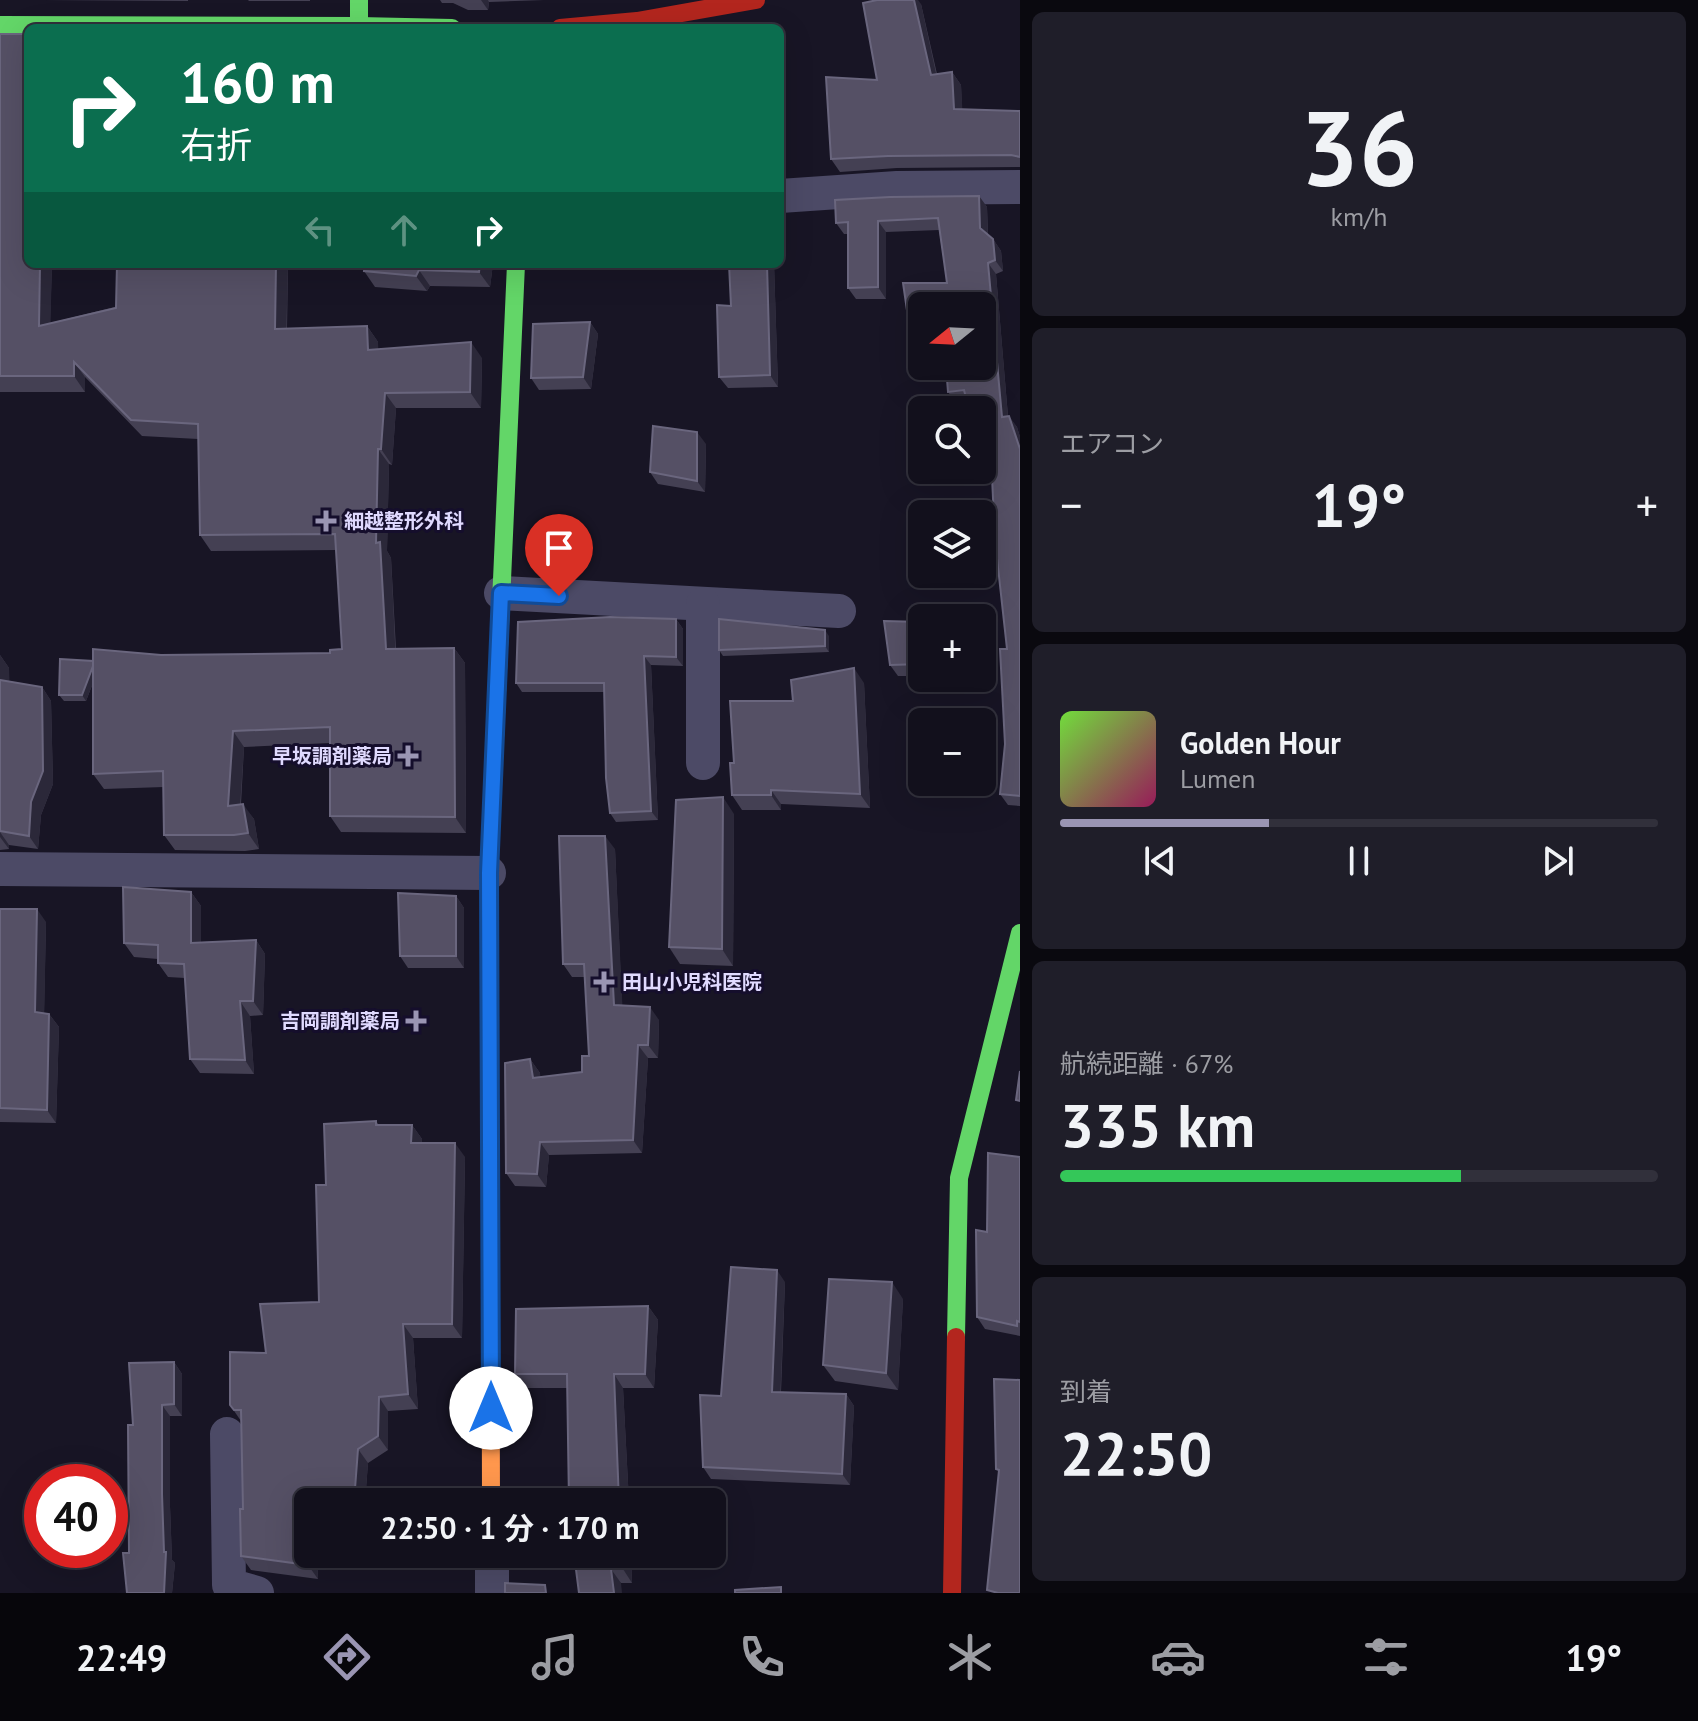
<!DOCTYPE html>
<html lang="ja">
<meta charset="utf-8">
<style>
:root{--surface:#12101c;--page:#1f1e29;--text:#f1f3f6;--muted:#9c9da3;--line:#31303b;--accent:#9a95b3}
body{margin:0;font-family:"PT Sans","Noto Sans JP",sans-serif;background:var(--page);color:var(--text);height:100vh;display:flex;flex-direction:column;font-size:30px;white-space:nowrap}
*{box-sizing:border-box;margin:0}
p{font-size:26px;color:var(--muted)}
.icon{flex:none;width:44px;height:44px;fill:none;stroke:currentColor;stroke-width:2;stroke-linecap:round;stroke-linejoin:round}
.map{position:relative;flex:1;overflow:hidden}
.drawer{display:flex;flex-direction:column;gap:12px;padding:12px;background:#0a090f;width:678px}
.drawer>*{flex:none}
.guide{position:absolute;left:24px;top:24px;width:760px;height:244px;border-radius:12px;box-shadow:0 8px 32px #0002,0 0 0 2px var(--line);background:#0b6e4f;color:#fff;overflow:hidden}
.needle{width:52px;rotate:252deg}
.tools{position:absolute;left:908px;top:292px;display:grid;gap:16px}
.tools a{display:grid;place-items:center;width:88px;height:88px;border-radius:12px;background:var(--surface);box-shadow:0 8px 32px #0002,0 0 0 2px var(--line);font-size:40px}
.speed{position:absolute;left:24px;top:1464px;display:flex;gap:16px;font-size:40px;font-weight:700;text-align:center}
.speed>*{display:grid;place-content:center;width:104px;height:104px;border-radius:50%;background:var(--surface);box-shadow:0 8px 32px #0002,0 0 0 2px var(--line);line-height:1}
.speed .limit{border:12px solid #d22;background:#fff;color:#111}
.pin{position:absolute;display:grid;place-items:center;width:68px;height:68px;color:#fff;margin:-82px -34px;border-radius:50% 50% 50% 0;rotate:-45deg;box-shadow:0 0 8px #0007}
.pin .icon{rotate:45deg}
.me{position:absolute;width:88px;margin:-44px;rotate:0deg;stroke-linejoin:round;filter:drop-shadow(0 0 6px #0008)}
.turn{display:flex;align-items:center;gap:28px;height:168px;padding:0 24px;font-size:36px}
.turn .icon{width:104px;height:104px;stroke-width:2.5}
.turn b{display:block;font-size:56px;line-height:68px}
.lanes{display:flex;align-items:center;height:76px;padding:0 24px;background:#0003;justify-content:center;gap:40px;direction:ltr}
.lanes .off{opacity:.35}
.big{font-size:60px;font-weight:700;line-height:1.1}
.drawer .card{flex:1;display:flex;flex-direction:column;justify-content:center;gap:12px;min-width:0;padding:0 28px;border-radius:12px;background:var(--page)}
.drawer .dial{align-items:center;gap:0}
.dial b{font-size:104px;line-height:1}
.song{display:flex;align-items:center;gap:24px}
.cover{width:96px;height:96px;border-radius:12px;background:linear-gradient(135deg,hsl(100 70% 55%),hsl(330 70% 35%))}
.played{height:8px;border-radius:4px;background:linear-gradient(90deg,var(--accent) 35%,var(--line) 35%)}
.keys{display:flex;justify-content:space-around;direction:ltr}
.heat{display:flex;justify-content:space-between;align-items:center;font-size:44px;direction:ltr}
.charge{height:12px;border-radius:6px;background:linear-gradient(90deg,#34c759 67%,var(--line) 0)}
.trip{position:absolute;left:294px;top:1488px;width:432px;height:80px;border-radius:12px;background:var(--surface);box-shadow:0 8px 32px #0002,0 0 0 2px var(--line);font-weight:700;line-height:80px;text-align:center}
.dock{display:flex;height:128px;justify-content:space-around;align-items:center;background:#07060b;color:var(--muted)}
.dock .icon{width:56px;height:56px}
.dock .active{color:var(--accent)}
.dock b{font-size:36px;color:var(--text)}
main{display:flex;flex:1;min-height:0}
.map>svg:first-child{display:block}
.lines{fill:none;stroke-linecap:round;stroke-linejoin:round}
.street{stroke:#4c4a66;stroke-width:34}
.fast{stroke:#63d668;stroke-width:18}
.slow{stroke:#ff974d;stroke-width:18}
.jam{stroke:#b3261e;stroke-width:18}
.wall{fill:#444053}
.shaded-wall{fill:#2b2839}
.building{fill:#555065;stroke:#6a667e;stroke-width:2}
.route-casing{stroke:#114b97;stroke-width:20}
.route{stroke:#1a73e8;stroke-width:14}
.poi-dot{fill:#9a95b3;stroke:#150e2c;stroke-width:3}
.labels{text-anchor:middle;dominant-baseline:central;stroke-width:6;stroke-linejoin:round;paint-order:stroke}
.poi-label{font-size:20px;font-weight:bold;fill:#e0daff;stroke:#150e2c;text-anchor:start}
</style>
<main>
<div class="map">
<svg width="1020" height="1593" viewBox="0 0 1020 1593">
<rect width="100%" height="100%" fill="#181525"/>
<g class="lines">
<g class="street">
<polyline points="780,196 897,188 1020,187"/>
<polyline points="501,593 839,611"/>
<polyline points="703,604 703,763"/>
<polyline points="0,869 489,873"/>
<polyline points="227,1434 229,1585 257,1593"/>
<polyline points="492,1554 492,1593"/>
</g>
<g class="fast">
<polyline points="0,25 359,26 359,0"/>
<polyline points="359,26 452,28"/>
<polyline points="490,1120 489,873 516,264"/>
<polyline points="956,1337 959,1178 1020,933"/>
</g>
<polyline class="slow" points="490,1120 491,1502"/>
<g class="jam">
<polyline points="560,28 637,21 756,0"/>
<polyline points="952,1593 956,1337"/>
</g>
</g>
<g class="wall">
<polygon points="45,0 188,0 188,1"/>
<polygon points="248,0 310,0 310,1 249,1"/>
<polygon points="440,0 544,0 489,2 488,10 468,10 453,3 442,3"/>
<polygon points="921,4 937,74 952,72 961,85 962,109 1020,111 1020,167 897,168 840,172 831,159"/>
<polygon points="0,38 28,264 52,264 50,323 288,264 287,329 367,326 378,342 378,349 482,358 481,408 396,408 392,465 389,464 387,551 391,558 396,649 454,648 465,663 466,833 341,832 330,816 330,743 244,747 241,804 254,819 259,849 245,851 175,850 164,835 164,787 104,789 93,774 93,683 86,701 64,701 59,695 93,661 161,655 330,653 342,649 336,550 211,551 200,535 198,439 142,436 85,377 85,392 0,392"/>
<polygon points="979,196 987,207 988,235 993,239 1001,251 1003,271 996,274 1008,416 1017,427 1020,437 1020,806 1008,805 1000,794 1005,744 1000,649 1007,649 995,540 992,467 988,467 982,459 982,410 969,410 967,402 956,403 948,392 946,366 982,366 982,306 922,306 922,335 917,335 909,324 903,283 947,283 939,230 886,232 886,299 856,299 848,288 848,234 844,234 836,223 835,200 890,197"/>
<polygon points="493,264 490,287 430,286 427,291 375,287 364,271"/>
<polygon points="729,264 774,264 778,387 728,388 719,377 731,306"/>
<polygon points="590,322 598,334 591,389 539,390 531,378"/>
<polygon points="706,444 705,492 658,484 650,472"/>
<polygon points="676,619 683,629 683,666 651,665 658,820 616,822 610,813 604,692 522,692 516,683"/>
<polygon points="922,622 922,676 898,676 890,665"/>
<polygon points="829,636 829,652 723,656 719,650"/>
<polygon points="0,655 9,668 9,682 42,687 51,701 53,784 41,815 38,849 9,845 9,849 0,850"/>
<polygon points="864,683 870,808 781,804 781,810 742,810 732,795 734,763 793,701"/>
<polygon points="734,814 733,966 680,964 669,947"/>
<polygon points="615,849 622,1005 659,1020 658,1058 648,1058 642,1153 549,1155 546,1187 515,1186 506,1173 530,1059 540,1073 540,1077 582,1072 589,1056 585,977 572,977 563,964"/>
<polygon points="191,892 201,906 201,942 256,940 265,954 263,1015 250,1016 254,1074 200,1073 190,1059 185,978 168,977 158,963 158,959 134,957 124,943"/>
<polygon points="456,896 464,908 464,968 408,968 400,956"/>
<polygon points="0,909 46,922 44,1013 49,1014 59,1027 56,1123 0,1122"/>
<polygon points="376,1121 379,1125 412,1125 422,1139 422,1143 465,1157 462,1338 413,1338 418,1409 388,1411 388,1450 368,1463 365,1502 308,1502 308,1554 317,1554 318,1579 251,1570 241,1556 243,1509 241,1421 230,1405 266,1353 319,1302 326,1185"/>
<polygon points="1020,1157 1020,1336 985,1329 977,1317 987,1232"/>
<polygon points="785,1282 781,1392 846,1394 854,1406 850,1485 711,1479 703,1467 721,1396"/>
<polygon points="903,1299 898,1390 835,1381 823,1365"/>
<polygon points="648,1306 658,1320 654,1388 623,1388 629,1502 569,1502 567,1388 525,1388 515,1374"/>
<polygon points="174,1362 182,1374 182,1416 170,1416 170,1506 172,1560 175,1563 172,1593 127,1593 133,1425"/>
<polygon points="574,1554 631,1554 632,1583 621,1583"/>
</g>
<g class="shaded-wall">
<polygon points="481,0 488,0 489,2 488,10"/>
<polygon points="914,0 918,0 921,4 939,87 931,75"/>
<polygon points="952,72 961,85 963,121 954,109"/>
<polygon points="979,196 987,207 988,240 980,228"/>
<polygon points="878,221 886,232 886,299 878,287"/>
<polygon points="993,239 1001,251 1003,271 995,260"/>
<polygon points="988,263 996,274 1009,429 1002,417"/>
<polygon points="40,264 52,264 50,342 39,326"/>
<polygon points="276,264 288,264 286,345 275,329"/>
<polygon points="480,264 493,264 490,287 479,272"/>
<polygon points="767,264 774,264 778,387 770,375"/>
<polygon points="419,270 430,286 427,291 416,276"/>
<polygon points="590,322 598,334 591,389 583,377"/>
<polygon points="367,326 378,342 379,365 368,350"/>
<polygon points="471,342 482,358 481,408 470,392"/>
<polygon points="74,362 85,377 85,392 74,376"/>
<polygon points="385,393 396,408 392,465 381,449"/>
<polygon points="1009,416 1017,427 1020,437 1020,449"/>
<polygon points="697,432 706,444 705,492 697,481"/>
<polygon points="378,449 389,464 387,551 391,558 396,664 386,649 376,543"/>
<polygon points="676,619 683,629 683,666 676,657"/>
<polygon points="825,630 829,636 829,652 825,646"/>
<polygon points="454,648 465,663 466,833 455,817"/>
<polygon points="0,655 9,668 10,694 0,680"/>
<polygon points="644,656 651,665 658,820 651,811"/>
<polygon points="95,661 99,667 86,701 82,695"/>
<polygon points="854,668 864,683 870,808 860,794"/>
<polygon points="42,687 51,701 53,784 41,815 38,849 29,836"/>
<polygon points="233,731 244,747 239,822 228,806"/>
<polygon points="771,790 781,804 781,810 771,795"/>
<polygon points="723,797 734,814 733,966 722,949"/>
<polygon points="243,804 254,819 259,849 248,833"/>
<polygon points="0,832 9,845 9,849 0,837"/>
<polygon points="605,836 615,849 623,1018 614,1005"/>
<polygon points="191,892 201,906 201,957 191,943"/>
<polygon points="456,896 464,908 464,968 456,956"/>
<polygon points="37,909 46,922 44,1025 35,1012"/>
<polygon points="256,940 265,954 263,1015 253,1001"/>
<polygon points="240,1001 250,1016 254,1074 245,1060"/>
<polygon points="650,1007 659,1020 658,1058 648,1045"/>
<polygon points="49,1014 59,1027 56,1123 47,1110"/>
<polygon points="638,1045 648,1058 642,1153 633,1140"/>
<polygon points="530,1059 540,1073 542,1091 533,1078"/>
<polygon points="412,1125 422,1139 421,1157 411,1143"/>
<polygon points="540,1142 549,1155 546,1187 537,1174"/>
<polygon points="455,1143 465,1157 462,1338 452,1324"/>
<polygon points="777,1270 785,1282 780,1404 772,1392"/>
<polygon points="892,1282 903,1299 898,1390 886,1373"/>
<polygon points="648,1306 658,1320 654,1388 645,1374"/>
<polygon points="403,1324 413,1338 418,1409 408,1394"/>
<polygon points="174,1362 182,1374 182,1416 174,1404"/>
<polygon points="614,1374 623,1388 629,1502 619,1502"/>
<polygon points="846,1394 854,1406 850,1485 842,1474"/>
<polygon points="379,1397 388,1411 388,1450 378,1436"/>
<polygon points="162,1405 170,1416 170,1506 172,1560 175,1563 172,1593 164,1593 164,1552 162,1494"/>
<polygon points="358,1449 368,1463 365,1502 354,1502"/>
<polygon points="307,1531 308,1532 308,1554 317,1554 318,1579 308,1565"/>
<polygon points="622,1554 631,1554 632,1583 623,1569"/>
<polygon points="611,1569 621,1583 622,1593 614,1593"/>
</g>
<g class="building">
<polygon points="877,0 914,0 931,75 952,72 954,109 1020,111 1020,157 1011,155 888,156 831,159 826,77 877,80 863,3"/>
<polygon points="0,34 27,34 28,264 40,264 39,326 116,308 117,264 276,264 275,329 367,326 368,350 471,342 470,392 385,393 381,449 378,449 376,543 380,542 386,649 454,648 455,817 330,816 330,727 233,731 228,806 243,804 248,833 234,835 164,835 163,771 93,774 93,649 161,655 330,653 330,650 342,649 335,534 200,535 198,424 131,420 74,362 74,376 0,376"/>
<polygon points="979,196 980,228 993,239 995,260 988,263 1002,417 1009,416 1020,449 1020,796 1000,794 1005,744 1000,649 1007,649 995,540 991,456 982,456 982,410 969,410 964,390 948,392 946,366 982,366 982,306 922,306 922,324 909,324 903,283 947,283 938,218 878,221 878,287 848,288 848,222 836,223 835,200 890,197"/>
<polygon points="365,264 480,264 479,272 419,270 416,276 364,271"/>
<polygon points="729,264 767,264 770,375 719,377 717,305 731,306"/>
<polygon points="590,322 583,377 531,378 533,324"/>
<polygon points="653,426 697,432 697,481 650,472"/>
<polygon points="610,617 676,619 676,657 644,656 651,811 610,813 606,778 604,683 516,683 518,622"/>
<polygon points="719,619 825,630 825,646 719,650"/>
<polygon points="884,621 922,622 922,664 890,665"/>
<polygon points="60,659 93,661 93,666 82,695 59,695"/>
<polygon points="854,668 860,794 771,790 771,795 732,795 730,763 734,763 730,701 793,701 791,680"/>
<polygon points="0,680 42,687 43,771 31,802 29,836 0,831"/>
<polygon points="723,797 722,949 669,947 676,800"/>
<polygon points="559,836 605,836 614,1005 650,1007 648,1045 638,1045 633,1140 540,1142 537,1174 506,1173 505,1063 530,1059 533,1078 582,1072 582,1056 589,1056 584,964 563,964"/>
<polygon points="123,887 191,892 191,943 256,940 253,1001 240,1001 245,1060 190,1059 184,964 158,963 158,945 124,943"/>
<polygon points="398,893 456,896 456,956 400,956"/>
<polygon points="0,909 37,909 35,1012 49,1014 47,1110 0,1108"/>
<polygon points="1020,1071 1020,1101 1016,1100"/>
<polygon points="376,1121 376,1125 412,1125 411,1143 455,1143 452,1324 403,1324 408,1394 379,1397 378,1436 358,1449 354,1502 308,1502 308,1531 307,1531 308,1565 241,1556 240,1509 243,1509 241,1410 234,1410 230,1405 230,1352 266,1353 260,1304 319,1302 316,1185 326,1185 324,1124"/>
<polygon points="988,1153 1020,1157 1020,1322 1017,1321 1017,1326 977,1317 976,1230 987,1232"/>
<polygon points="731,1267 777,1270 772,1392 846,1394 842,1474 703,1467 700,1395 721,1396"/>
<polygon points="829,1279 892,1282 886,1373 823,1365"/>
<polygon points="648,1306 645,1374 614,1374 619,1502 569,1502 567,1374 515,1374 516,1309"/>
<polygon points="174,1362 174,1404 162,1405 162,1494 164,1552 166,1552 164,1593 127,1593 123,1553 129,1553 128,1425 133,1425 129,1363"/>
<polygon points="994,1379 1020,1380 1020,1593 998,1593 987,1590 999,1470 996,1469"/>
<polygon points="574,1554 622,1554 623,1569 611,1569 614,1593 579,1593"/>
<polygon points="505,1583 545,1585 546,1593 505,1593"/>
<polygon points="781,1587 781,1593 735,1593 735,1590"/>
</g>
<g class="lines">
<defs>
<polyline id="route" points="491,1408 489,873 501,593 559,596"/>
</defs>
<use href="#route" class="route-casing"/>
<use href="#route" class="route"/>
</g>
<g class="poi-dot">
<path d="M322 509h8v8h8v8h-8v8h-8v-8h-8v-8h8z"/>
<path d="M404 744h8v8h8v8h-8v8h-8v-8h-8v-8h8z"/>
<path d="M600 970h8v8h8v8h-8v8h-8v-8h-8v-8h8z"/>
<path d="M412 1009h8v8h8v8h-8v8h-8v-8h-8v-8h8z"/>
</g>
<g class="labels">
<g class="poi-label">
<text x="344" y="521">細越整形外科</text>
<text x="392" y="756" text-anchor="end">早坂調剤薬局</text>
<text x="622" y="982">田山小児科医院</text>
<text x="400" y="1021" text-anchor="end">吉岡調剤薬局</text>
</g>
</g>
</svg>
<div class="tools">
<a><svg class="needle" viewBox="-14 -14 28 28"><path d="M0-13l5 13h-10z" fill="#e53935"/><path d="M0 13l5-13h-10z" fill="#9c9da3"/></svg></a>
<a><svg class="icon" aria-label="search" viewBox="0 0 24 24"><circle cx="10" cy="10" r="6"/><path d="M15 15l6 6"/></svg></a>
<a><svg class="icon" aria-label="layers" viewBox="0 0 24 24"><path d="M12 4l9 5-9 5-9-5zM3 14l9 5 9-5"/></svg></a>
<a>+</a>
<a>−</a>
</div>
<div class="speed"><div class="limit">40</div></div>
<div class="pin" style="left:559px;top:596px;background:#d93025"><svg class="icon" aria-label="arrive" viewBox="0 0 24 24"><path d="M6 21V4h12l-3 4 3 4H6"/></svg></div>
<svg class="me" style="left:491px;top:1408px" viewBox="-20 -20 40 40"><circle r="19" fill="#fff"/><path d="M0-13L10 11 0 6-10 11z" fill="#1a73e8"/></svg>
<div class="trip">22:50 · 1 分 · 170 m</div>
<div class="guide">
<div class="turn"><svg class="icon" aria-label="right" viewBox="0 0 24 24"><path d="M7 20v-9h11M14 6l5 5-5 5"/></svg><div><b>160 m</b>右折</div></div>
<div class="lanes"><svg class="icon off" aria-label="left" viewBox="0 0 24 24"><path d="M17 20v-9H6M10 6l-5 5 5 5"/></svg><svg class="icon off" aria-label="ahead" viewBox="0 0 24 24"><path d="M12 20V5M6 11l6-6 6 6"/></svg><svg class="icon" aria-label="right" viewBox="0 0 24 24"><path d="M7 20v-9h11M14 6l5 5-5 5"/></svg></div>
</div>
</div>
<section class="drawer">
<div class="card dial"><b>36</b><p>km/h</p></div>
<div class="card"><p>エアコン</p>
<div class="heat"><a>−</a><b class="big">19°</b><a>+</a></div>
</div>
<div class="card">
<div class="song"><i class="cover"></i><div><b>Golden Hour</b><p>Lumen</p></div></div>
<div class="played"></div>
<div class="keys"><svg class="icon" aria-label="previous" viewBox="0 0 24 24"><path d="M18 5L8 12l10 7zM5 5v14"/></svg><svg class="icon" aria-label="pause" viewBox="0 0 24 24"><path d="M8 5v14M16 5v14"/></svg><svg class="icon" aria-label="next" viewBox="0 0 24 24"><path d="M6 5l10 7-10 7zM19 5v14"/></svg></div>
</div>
<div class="card"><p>航続距離 · 67%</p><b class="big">335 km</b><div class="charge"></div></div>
<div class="card"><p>到着</p><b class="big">22:50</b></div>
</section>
</main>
<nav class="dock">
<b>22:49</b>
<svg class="icon active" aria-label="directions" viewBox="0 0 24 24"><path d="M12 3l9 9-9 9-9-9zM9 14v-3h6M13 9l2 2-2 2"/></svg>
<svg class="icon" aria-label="music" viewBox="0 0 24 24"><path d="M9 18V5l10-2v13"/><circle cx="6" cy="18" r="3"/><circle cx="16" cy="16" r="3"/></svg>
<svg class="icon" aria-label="phone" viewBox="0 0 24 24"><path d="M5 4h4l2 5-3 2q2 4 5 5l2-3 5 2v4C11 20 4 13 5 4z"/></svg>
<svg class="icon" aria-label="climate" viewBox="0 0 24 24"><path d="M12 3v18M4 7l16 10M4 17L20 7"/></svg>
<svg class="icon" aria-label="car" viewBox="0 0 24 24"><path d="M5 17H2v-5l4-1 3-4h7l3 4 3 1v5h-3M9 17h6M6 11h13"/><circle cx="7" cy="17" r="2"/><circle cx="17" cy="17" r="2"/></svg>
<svg class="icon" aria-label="filters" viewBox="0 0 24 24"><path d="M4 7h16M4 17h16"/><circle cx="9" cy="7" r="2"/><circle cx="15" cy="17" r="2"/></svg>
<b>19°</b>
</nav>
